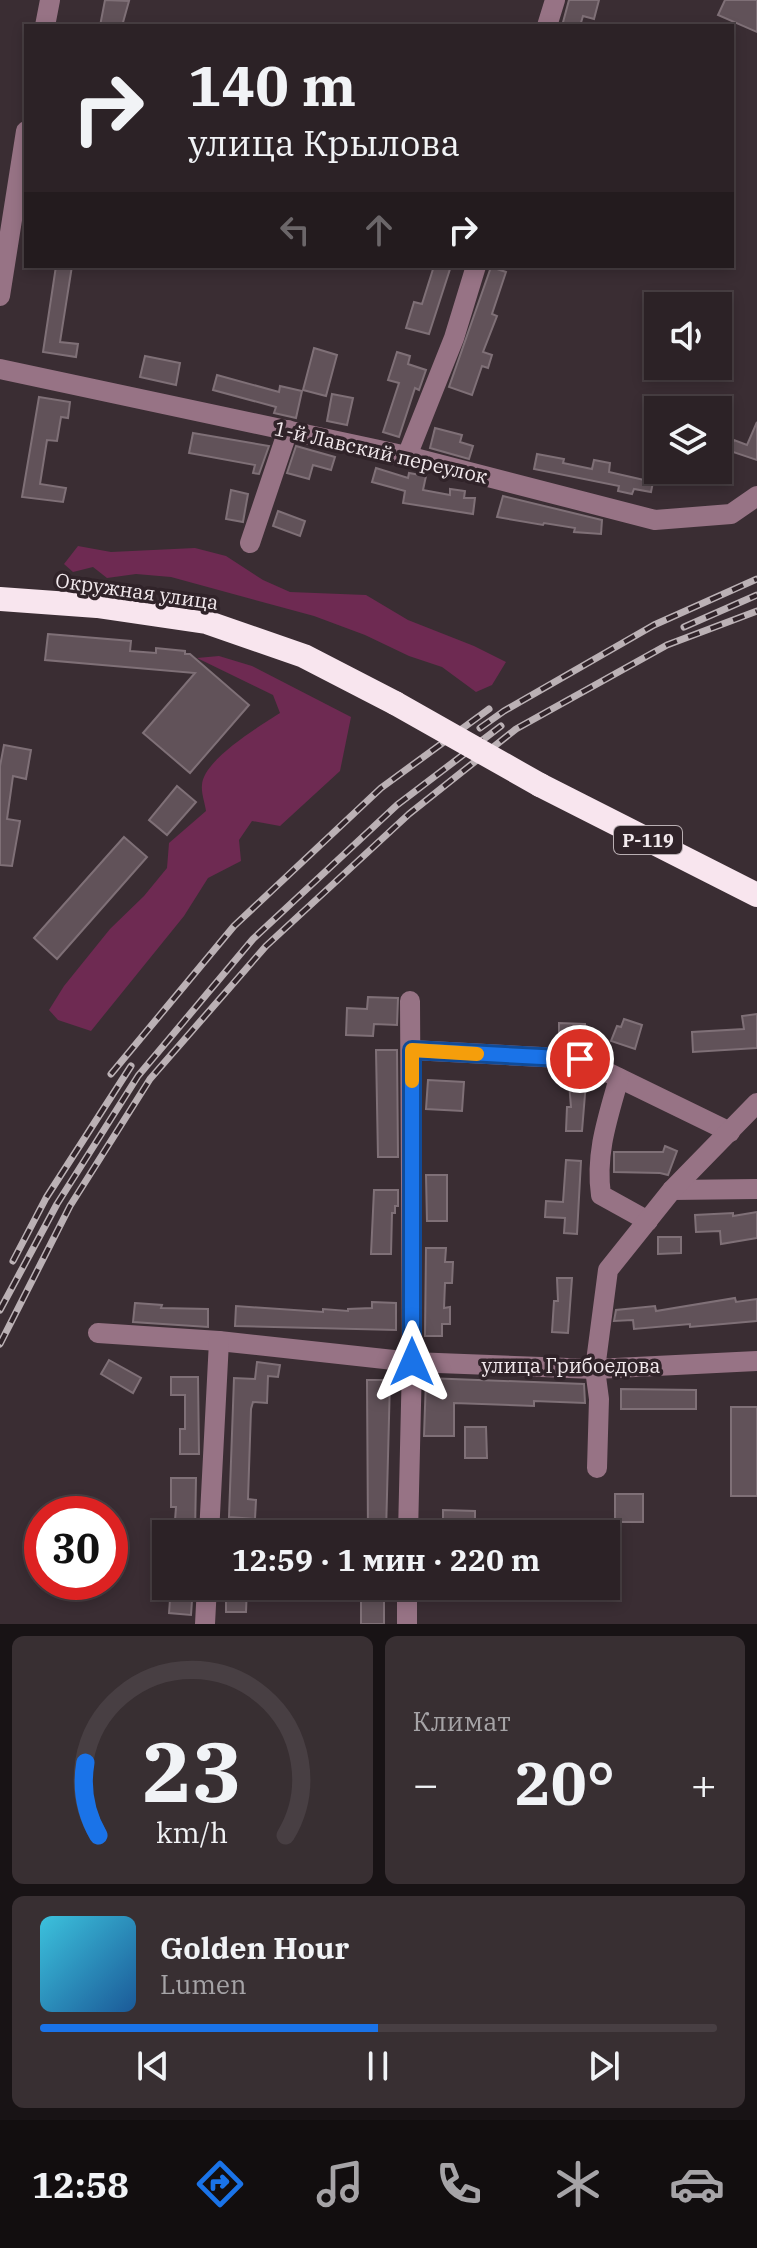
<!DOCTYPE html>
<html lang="ru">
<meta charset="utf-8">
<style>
:root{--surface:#2c2226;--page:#382f32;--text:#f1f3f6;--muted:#a6a4a7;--line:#483f43;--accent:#1a73e8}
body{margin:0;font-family:"IBM Plex Serif",serif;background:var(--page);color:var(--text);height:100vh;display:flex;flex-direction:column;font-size:30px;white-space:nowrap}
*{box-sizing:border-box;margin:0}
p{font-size:26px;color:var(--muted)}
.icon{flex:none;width:44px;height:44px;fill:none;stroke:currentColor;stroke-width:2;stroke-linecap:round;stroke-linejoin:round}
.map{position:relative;height:1624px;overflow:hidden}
.side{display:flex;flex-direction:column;gap:12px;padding:12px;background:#181315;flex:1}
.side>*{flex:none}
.guide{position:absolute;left:24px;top:24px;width:710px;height:244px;border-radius:0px;box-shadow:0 4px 12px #0003,0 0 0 2px var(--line);background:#2c2226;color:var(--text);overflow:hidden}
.tools{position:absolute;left:644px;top:292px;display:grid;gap:16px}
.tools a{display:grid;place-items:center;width:88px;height:88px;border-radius:0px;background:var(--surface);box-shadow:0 4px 12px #0003,0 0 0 2px var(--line);font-size:40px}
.speed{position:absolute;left:24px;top:1496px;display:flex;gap:16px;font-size:40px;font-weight:700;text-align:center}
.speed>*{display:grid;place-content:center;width:104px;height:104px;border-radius:50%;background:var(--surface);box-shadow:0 4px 12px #0003,0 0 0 2px var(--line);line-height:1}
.speed .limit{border:12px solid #d22;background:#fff;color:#111}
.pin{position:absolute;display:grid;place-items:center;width:68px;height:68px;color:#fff;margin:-34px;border:4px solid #fff;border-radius:50%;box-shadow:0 2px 8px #0007}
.me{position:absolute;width:88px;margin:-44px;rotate:0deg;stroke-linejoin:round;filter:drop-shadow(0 0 6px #0008)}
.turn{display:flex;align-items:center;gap:28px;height:168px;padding:0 32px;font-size:36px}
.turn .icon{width:104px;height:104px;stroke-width:2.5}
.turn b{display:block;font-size:56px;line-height:68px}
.lanes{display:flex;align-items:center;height:76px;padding:0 32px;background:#0003;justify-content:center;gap:40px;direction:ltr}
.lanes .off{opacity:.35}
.big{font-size:60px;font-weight:700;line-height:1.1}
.side .widget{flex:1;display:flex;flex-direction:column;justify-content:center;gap:12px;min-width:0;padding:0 28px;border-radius:12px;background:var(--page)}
.side .dial{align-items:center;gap:0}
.dial svg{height:208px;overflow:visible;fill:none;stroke:var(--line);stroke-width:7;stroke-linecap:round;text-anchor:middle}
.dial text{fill:var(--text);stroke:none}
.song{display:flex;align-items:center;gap:24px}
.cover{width:96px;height:96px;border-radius:12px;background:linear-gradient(135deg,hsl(190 70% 55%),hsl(210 70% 35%))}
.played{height:8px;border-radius:4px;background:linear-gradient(90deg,var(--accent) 50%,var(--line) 50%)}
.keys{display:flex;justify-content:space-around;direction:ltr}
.heat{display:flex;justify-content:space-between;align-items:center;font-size:44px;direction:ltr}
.side .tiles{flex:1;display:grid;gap:12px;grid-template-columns:1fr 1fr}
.widget:last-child{grid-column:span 2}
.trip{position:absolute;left:152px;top:1520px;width:468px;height:80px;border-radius:0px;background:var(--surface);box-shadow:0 4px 12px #0003,0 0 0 2px var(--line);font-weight:700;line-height:80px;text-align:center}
.tabs{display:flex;height:128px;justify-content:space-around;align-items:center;background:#120e0f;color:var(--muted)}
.tabs .icon{width:56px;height:56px}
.tabs .active{color:var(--accent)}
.tabs b{font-size:36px;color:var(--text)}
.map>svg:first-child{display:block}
.green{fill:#6e2a52}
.building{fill:#615259;stroke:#7f7077;stroke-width:2}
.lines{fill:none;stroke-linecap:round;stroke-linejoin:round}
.minor{stroke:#977385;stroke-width:20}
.highway{stroke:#f8e5ee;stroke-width:24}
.rail-casing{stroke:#bbb1b5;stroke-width:7}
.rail{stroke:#302329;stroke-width:4;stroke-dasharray:12;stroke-linecap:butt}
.highway-bridge{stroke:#f8e5ee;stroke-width:24}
.route-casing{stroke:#114b97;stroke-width:20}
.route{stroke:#1a73e8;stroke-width:14}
.slow{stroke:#f59e0b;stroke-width:14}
.labels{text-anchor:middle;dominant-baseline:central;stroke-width:7;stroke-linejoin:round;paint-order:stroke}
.shield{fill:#302329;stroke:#b8aeb2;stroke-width:2}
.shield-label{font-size:18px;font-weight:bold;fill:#f2e9ed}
.street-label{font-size:20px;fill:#f2e9ed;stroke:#302329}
</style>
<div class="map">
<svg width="757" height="1624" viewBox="0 0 757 1624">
<rect width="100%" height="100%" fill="#3a2d33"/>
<g class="green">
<polygon points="78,546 111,552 195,548 226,556 263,580 290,592 366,595 408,620 474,646 506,662 492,685 476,692 442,667 409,656 365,635 314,616 171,577 136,574 107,578 93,567 73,572 64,564"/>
<path d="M219 656 252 666 351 717 340 771 280 826 252 821 239 840 241 861 208 878 184 916 91 1031 58 1020 49 1010 64 986 110 929 144 896 167 868 169 843 206 811C205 803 201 793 202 785 203 760 260 726 280 713L273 695 197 658Z"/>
</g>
<g class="building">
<polygon points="105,0 129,1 122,26 100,26"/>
<polygon points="569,0 599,0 594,19 583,16 580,26 562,26"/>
<polygon points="725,0 757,0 757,32 718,15"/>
<polygon points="56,266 72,266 60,342 78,344 76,357 43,352"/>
<polygon points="434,266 451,266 429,334 406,328 414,302 422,304"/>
<polygon points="491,267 506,272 492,314 497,316 483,352 492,355 488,368 482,366 472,395 449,387"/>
<polygon points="314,348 337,355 326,396 303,390"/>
<polygon points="397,352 410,356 408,364 426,370 419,390 415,388 399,437 383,432 399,383 388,380"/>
<polygon points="145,356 180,363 176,385 140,377"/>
<polygon points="217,375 279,392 280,386 302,391 296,418 274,413 276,407 213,390"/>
<polygon points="332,394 353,398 347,425 327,421"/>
<polygon points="39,397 70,402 68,418 61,417 57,441 47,440 40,484 66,488 63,502 22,497"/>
<polygon points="757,422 757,460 730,451 734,440 747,445"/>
<polygon points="435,428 462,435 460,442 473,446 469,459 430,448"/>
<polygon points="193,433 269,446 259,474 253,473 255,465 189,453"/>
<polygon points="296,446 335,457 331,470 313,465 309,479 287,473"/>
<polygon points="537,454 564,459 563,463 592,469 594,460 610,463 609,472 653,482 651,492 634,489 632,494 618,491 619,486 534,469"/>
<polygon points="376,468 408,478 409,473 426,476 423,490 450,495 450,489 465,491 464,498 475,498 473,514 403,503 405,491 372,482"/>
<polygon points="651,470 698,470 695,484 650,477"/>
<polygon points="231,490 248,494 243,522 226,519"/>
<polygon points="503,496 602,520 601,534 574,532 575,528 544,523 543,525 497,517"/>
<polygon points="278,511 305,521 300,536 273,526"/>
<polygon points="48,634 131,641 130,651 156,653 156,648 185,651 185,654 190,654 249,705 190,773 143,733 195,673 45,660"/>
<polygon points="4,745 31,750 26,779 13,776 7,819 20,821 12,866 0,865 0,766"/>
<polygon points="177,786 196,802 167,835 149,820"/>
<polygon points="124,837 147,857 57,959 34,938"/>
<polygon points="368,997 398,998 397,1025 374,1024 373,1036 346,1035 347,1008 367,1009"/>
<polygon points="757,1014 757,1048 693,1052 692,1032 744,1029 742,1016"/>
<polygon points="624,1019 642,1025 635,1049 611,1041 617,1026 621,1027"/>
<polygon points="559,1023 585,1024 584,1041 559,1041"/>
<polygon points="376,1050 397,1050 398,1157 378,1157"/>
<polygon points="428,1080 464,1082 462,1111 426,1109"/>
<polygon points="586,1082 582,1131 566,1131 567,1107 571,1107 569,1083"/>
<polygon points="665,1146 677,1151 668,1175 660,1173 614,1172 614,1152 663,1152"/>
<polygon points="566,1160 581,1161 577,1234 564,1233 565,1218 545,1217 546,1201 563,1202"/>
<polygon points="426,1175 447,1175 447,1221 427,1221"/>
<polygon points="374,1190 398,1190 398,1206 395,1206 395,1213 392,1213 391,1254 371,1254"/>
<polygon points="757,1212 757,1238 721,1244 720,1231 696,1232 695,1215 733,1213 733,1216"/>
<polygon points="658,1237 681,1237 681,1253 658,1254"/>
<polygon points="426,1248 446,1248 445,1262 453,1262 452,1283 445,1283 444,1308 450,1307 450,1324 442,1324 442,1336 425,1336"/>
<polygon points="557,1278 572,1278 568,1333 552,1332 554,1301 558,1301"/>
<polygon points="735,1298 736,1302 757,1299 757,1321 690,1327 690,1324 634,1329 633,1320 614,1321 616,1310 655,1306 656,1311"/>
<polygon points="372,1302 396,1303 396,1330 235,1326 236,1306 323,1312 323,1309 348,1311 348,1309 372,1308"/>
<polygon points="135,1303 162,1305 161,1308 208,1309 208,1327 133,1322"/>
<polygon points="109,1360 141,1378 133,1393 101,1374"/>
<polygon points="257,1362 280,1365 278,1377 268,1376 267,1403 253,1402 251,1409 248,1499 256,1500 255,1519 229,1517 234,1378 255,1379"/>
<polygon points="171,1377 198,1377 199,1454 180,1454 180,1429 185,1429 185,1395 171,1395"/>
<polygon points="426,1378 584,1384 585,1403 534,1401 534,1406 454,1403 454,1436 424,1436"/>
<polygon points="367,1380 390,1380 386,1533 368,1533"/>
<polygon points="621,1389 696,1390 696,1409 621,1409"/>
<rect x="731" y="1407" width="26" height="89"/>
<polygon points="465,1427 486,1427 487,1458 465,1458"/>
<polygon points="171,1478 196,1478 195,1534 174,1534 176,1507 171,1507"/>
<rect x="615" y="1494" width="28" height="28"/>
<polygon points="443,1510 475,1511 475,1534 443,1534"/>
<polygon points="171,1586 193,1586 191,1615 169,1613"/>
<polygon points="226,1586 247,1586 246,1612 226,1612"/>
<rect x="361" y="1595" width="23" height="29"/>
</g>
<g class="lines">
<g class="minor">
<polyline points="45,26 50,0"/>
<polyline points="547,26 555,0"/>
<polyline points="0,296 26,131"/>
<polyline points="0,369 407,456 655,520 731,514 757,496"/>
<polyline points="407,456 454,338 476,266"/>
<polyline points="250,543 288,430"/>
<polyline points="412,1050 580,1059 730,1132"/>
<path d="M619 1078C608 1117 595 1154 601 1195L648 1221"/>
<polyline points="672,1190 757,1189"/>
<polyline points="98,1333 219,1341 412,1362 595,1369 757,1361"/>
<polyline points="597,1468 599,1399 595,1369 608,1270 672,1190 757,1103"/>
<polyline points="209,1534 219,1341"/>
<polyline points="408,1534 412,1362 410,1001"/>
<polyline points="205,1624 207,1586"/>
<polyline points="407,1624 407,1586"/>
</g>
<g class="highway">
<polyline points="0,599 97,606 206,622 304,656 395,703"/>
<polyline points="540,785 757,895"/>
</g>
<defs>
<g id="rail">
<polyline points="684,627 757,595"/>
<polyline points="480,728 504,711 654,625 757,579"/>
<polyline points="111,1074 234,926 381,788 489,709"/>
<polyline points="13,1261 46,1198 131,1066"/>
<polyline points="0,1310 57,1204 138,1076 253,939 397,805 501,726"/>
<polyline points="0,1344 70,1206 150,1079 266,946 409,814 516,729 667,645 757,611"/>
</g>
</defs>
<use href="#rail" class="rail-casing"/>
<use href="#rail" class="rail"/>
<polyline class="highway-bridge" points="395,703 540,785"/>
</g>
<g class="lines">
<defs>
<polyline id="route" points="412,1362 412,1050 580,1059"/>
</defs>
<use href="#route" class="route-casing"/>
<use href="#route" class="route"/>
<polyline class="slow" points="412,1081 412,1050 477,1054"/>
</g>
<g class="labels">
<rect class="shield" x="614" y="826" width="68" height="28" rx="6"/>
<g class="shield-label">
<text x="648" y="840">Р-119</text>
</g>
<g class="street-label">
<text transform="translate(381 452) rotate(13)">1-й Лавский переулок</text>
<text transform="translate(137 591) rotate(8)">Окружная улица</text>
<text x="571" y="1365">улица Грибоедова</text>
</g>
</g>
</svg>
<div class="tools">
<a><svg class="icon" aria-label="sound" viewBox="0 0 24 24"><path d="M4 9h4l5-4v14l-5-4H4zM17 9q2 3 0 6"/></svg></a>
<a><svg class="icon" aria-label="layers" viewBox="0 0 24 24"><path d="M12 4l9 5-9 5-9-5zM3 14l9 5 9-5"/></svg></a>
</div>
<div class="speed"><div class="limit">30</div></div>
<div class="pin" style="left:580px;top:1059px;background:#d93025"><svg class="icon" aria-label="arrive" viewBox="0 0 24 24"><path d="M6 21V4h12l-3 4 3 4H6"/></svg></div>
<svg class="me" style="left:412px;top:1362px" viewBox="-20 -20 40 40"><path d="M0-17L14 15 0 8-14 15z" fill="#1a73e8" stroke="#fff" stroke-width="4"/></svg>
<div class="trip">12:59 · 1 мин · 220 m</div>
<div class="guide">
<div class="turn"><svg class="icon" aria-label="right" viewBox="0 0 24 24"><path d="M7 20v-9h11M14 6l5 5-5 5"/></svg><div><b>140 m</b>улица Крылова</div></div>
<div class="lanes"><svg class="icon off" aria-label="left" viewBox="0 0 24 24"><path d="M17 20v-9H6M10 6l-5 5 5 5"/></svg><svg class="icon off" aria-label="ahead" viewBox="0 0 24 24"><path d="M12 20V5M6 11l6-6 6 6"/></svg><svg class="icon" aria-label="right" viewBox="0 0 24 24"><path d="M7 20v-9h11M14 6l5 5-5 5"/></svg></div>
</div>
</div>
<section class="side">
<div class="tiles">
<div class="widget dial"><svg viewBox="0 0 100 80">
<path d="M14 69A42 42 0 1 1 86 69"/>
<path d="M14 69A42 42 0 0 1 9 41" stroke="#1a73e8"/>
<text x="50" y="56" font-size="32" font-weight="700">23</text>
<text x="50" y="72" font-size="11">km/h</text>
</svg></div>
<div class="widget"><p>Климат</p>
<div class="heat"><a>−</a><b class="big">20°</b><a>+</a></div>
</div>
<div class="widget">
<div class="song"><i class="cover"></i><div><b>Golden Hour</b><p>Lumen</p></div></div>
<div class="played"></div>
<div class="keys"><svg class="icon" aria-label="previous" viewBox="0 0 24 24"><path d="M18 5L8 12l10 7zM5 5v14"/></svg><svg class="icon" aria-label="pause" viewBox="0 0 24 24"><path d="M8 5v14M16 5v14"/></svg><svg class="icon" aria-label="next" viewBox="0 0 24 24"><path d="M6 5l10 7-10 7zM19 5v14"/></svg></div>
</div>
</div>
</section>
<nav class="tabs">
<b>12:58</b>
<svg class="icon active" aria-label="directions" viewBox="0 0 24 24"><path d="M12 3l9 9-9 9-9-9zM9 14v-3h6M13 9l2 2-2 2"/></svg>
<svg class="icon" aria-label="music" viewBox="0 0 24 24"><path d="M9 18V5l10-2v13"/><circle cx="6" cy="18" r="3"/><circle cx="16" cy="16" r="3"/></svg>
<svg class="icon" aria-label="phone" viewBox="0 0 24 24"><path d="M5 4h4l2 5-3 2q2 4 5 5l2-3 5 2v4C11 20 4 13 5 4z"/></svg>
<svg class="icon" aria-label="climate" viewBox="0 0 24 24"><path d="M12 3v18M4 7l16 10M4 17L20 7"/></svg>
<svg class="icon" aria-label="car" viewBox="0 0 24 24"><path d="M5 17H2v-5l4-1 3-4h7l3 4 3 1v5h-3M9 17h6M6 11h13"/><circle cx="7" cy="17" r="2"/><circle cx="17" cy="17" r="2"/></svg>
</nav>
